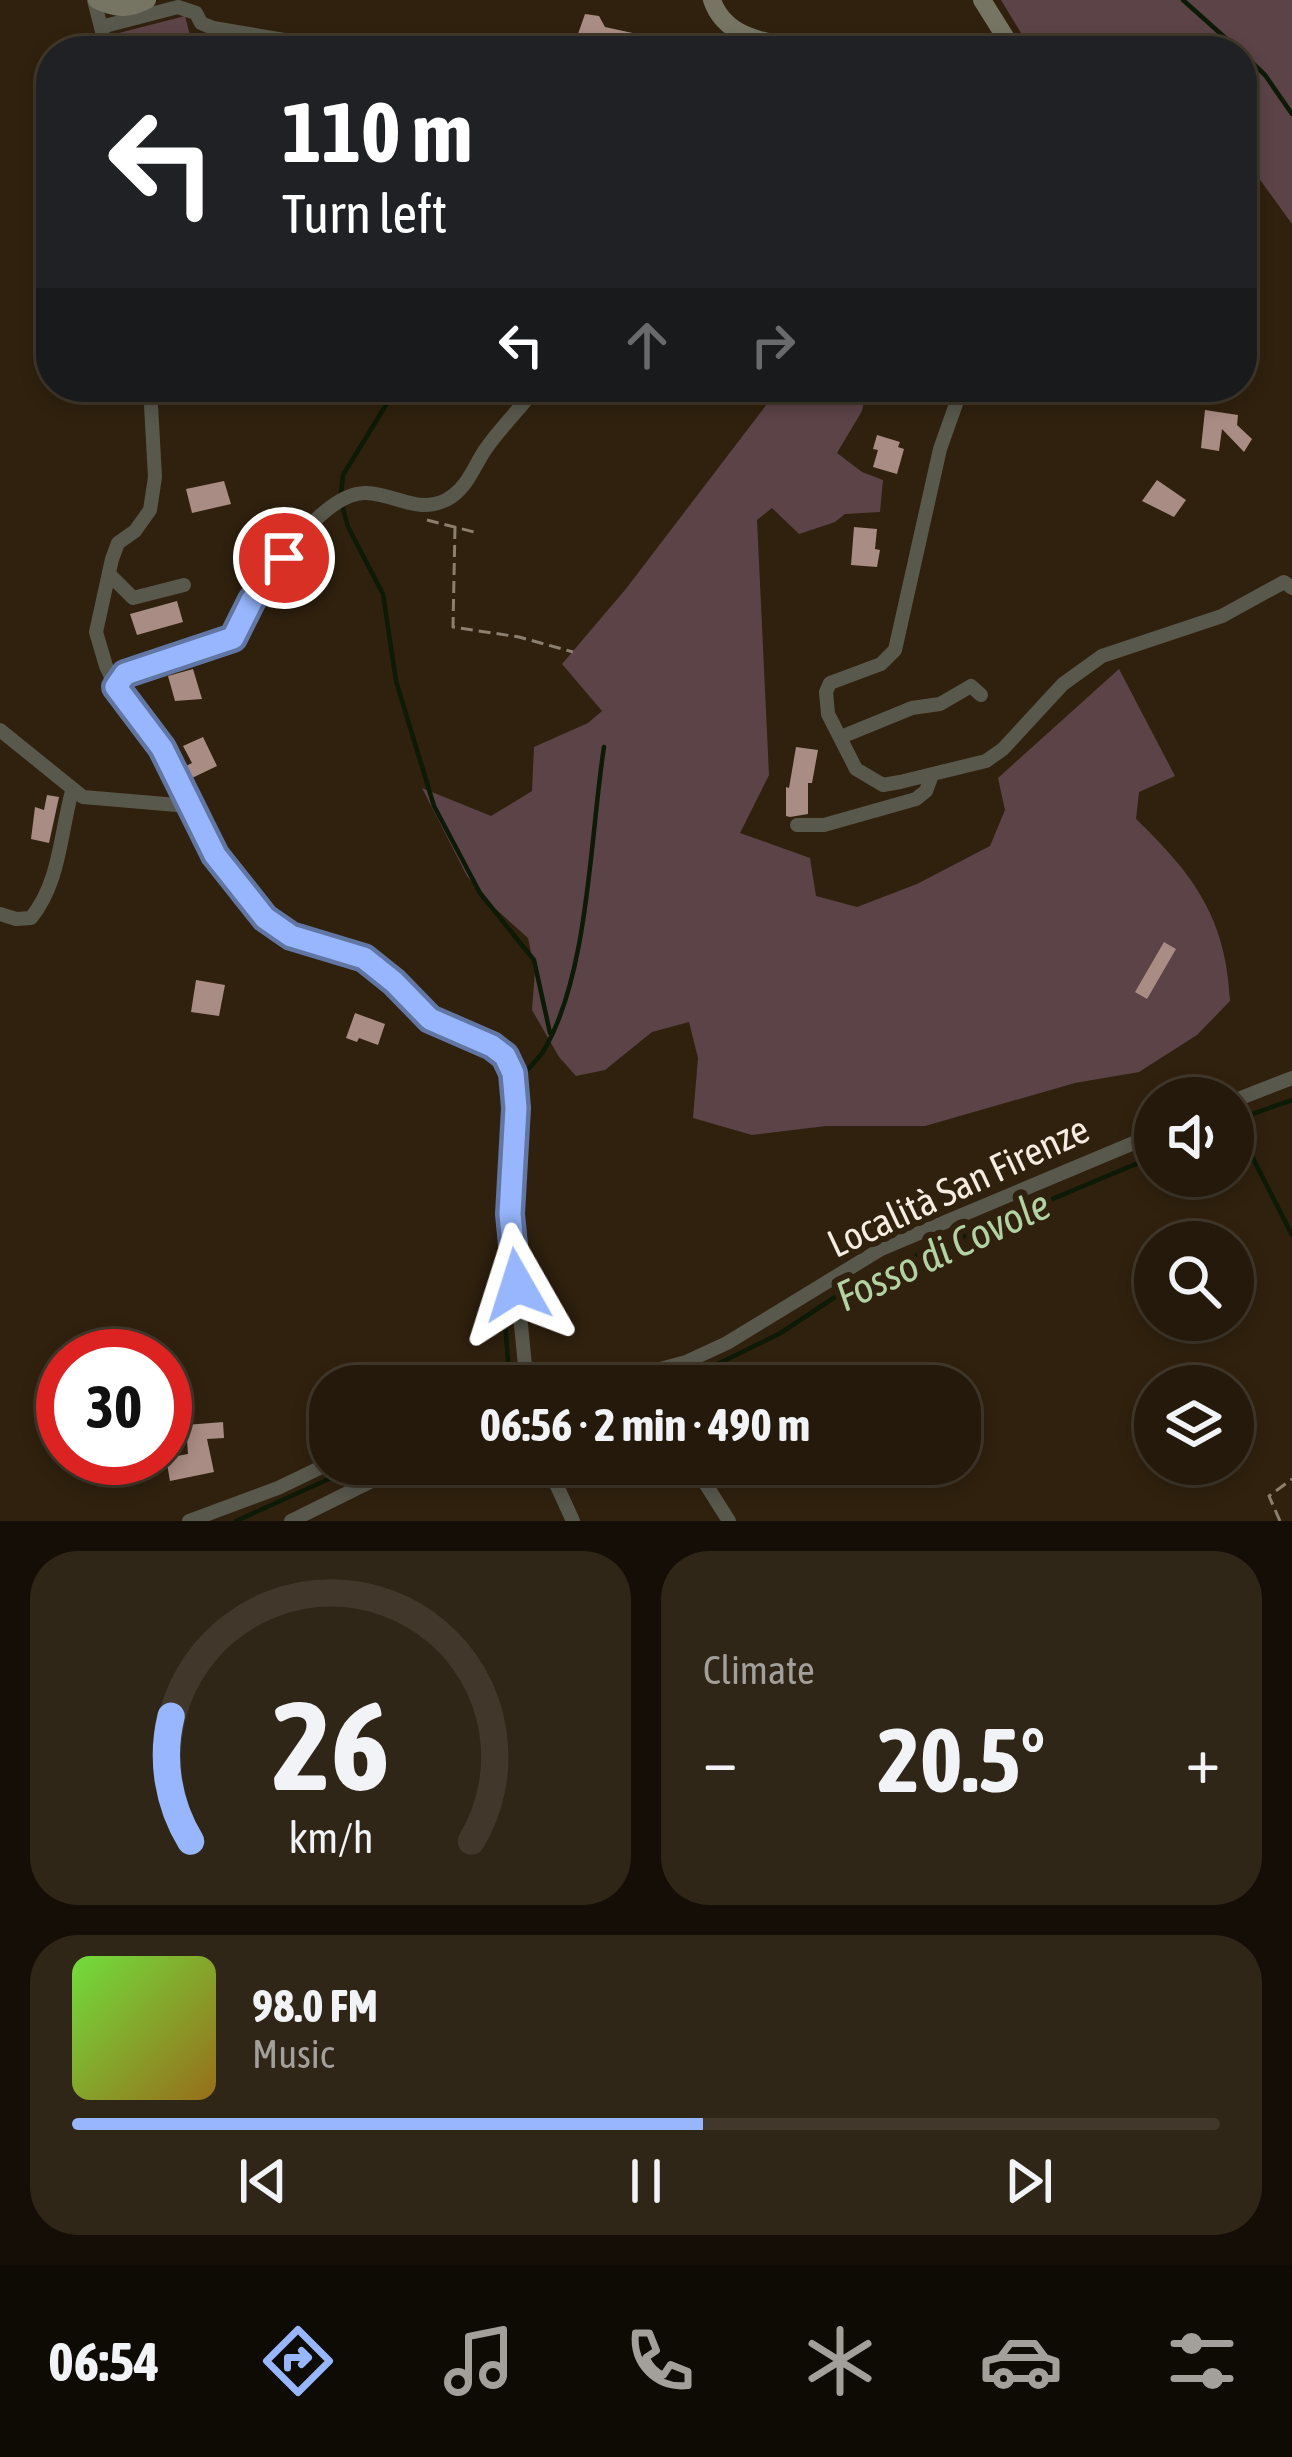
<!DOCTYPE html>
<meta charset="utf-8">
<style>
:root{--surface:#24190a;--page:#302618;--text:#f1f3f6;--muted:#a3a09c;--line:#41382b;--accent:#97b6fd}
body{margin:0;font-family:"Asap Condensed",sans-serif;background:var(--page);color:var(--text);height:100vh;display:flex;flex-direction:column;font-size:45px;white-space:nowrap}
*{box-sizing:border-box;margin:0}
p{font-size:39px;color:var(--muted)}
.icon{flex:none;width:66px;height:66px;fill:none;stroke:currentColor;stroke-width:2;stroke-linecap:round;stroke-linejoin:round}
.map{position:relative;height:1521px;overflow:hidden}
.drawer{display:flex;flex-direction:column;gap:30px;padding:30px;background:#140e06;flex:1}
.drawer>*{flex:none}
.hud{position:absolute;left:36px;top:36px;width:1221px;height:366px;border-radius:48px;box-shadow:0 6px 18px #0003,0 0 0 3px var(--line);background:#202124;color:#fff;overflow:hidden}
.controls{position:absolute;left:1134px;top:1077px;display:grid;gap:24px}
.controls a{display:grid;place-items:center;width:120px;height:120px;border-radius:50%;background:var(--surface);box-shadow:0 6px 18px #0003,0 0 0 3px var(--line);font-size:60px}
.speed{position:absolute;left:36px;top:1329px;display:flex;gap:24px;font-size:60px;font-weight:700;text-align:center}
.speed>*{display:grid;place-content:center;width:156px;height:156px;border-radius:50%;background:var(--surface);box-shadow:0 6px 18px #0003,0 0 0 3px var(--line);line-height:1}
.speed .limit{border:18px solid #d22;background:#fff;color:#111}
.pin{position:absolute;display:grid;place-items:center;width:102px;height:102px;color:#fff;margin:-51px;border:6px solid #fff;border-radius:50%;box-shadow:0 3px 12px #0007}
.me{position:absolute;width:132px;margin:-66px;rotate:354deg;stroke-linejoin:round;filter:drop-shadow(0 0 9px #0008)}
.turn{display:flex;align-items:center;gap:42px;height:252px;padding:0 48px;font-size:54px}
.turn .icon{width:156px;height:156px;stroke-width:2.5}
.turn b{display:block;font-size:84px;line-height:102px}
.lanes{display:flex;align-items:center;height:114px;padding:0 48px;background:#0003;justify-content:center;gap:60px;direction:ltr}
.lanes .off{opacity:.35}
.big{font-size:90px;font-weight:700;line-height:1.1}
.drawer .tile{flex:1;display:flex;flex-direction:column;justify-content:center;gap:18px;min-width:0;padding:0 42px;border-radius:48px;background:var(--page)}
.drawer .dial{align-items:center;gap:0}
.dial svg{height:312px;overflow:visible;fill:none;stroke:var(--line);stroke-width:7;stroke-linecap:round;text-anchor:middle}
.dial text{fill:var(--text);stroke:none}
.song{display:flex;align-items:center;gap:36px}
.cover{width:144px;height:144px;border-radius:18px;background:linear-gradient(135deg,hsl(100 70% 55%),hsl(40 70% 35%))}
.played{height:12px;border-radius:6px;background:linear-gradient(90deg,var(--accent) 55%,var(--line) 55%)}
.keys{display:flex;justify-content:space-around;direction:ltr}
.heat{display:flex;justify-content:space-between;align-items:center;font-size:66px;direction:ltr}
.drawer .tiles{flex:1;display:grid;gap:30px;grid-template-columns:1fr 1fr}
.tile:last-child{grid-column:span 2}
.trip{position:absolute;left:309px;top:1365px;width:672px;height:120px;border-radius:48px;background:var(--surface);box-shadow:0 6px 18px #0003,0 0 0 3px var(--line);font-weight:700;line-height:120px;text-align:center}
.menu{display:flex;height:192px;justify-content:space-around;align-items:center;background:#0e0a04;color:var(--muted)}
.menu .icon{width:84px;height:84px}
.menu .active{color:var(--accent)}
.menu b{font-size:54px;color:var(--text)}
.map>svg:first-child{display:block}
.green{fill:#5c4348}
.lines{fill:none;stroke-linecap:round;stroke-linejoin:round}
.stream{stroke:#0c1a06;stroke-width:4.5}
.building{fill:#a98c83}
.path{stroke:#8b7f6f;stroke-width:3;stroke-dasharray:12 6;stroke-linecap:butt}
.minor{stroke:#59584d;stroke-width:14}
.secondary{stroke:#767564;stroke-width:18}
.route-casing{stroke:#6276a4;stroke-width:30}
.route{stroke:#97b6fd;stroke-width:21}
.labels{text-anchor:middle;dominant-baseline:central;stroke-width:12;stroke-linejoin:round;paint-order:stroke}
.street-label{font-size:39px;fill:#f6ece0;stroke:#30210e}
.water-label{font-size:42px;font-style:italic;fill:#b2d2a4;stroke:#30210e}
</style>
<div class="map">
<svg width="1292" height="1521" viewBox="0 0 1292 1521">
<rect width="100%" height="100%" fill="#30210e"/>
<g class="green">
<polygon points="1001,0 1292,0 1292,224 1253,170 1242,166 1242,51 1032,51"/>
<polygon points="185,16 194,51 110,51 107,36"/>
<path d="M780 387H867L862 411 837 453 862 472 883 480 880 512 845 514 835 522 799 534 772 508 757 520 769 775 740 833 810 858 816 896 857 907 917 884 990 846 1005 810 998 778 1119 669 1175 776 1139 792 1136 819C1194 875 1226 918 1230 1001L1197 1035 1139 1072 1075 1083 925 1126H826L752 1135 693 1118 698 1058 689 1022 652 1032 605 1070 576 1076 559 1057 532 1010 535 971 528 938 488 902 467 876 422 788 491 816 532 791 534 747 588 723 602 711 562 664 625 590Z"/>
</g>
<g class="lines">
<g class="stream">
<polyline points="1183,0 1240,51"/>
<polyline points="1242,53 1265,75 1292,114"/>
<polyline points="341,494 343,475 397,387"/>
<polyline points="342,505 348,527 383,594 396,681 434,806 480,893 534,960 550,1033"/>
<path d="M519 1078C527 1070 538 1060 544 1050 589 974 590 836 604 747"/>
<polyline points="1235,1120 1292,1100"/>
<polyline points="1234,1121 1292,1235"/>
<polyline points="510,1386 500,1259 504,1092 511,1086"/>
<polyline points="673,1386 779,1334 864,1278 1155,1156"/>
<polyline points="236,1521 362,1464"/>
</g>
</g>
<g class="building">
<polygon points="585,14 599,16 605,27 651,37 647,51 572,51"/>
<polygon points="1205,410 1238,415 1237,425 1252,439 1244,452 1222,429 1219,451 1201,448"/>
<polygon points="877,435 900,442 898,447 904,449 897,474 873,467 878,450 873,449"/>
<polygon points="1157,480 1186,500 1174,517 1142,501"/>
<polygon points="224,481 231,504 192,513 186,489"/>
<polygon points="854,527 877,529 875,549 880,550 877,567 851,565"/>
<polygon points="177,601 183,622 137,635 130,614"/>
<polygon points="193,669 202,699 175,701 168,676"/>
<polygon points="203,737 217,766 192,778 196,792 184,767 192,763 183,746"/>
<polygon points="796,747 818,750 812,783 808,783 808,814 790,817 786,816 786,787 789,788"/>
<polygon points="47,795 59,797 49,843 31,839 35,807 44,810"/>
<polygon points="1164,942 1176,949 1147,999 1135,992"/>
<polygon points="196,980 225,985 219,1016 191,1012"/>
<polygon points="355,1013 385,1024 378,1045 359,1038 357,1042 346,1038"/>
<polygon points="223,1422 224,1438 207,1439 214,1472 170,1481 166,1458 188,1454 186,1425"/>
</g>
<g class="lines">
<g class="path">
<polyline points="427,520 474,532"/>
<polyline points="455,527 453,627 519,637 573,652"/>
<polyline points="1280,1521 1269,1496 1292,1479"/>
</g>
<g class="minor">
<polyline points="94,0 107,51"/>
<polyline points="101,27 178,7 196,13 201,23 213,28 350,51"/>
<polyline points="404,51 414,51"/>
<polyline points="665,51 667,44"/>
<polyline points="150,387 155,477 150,510 135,531 118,543 112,559 96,632 106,666 116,687 162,748 215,855 265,918 291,936 364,959 394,982 430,1020 492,1046 505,1056 513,1073 516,1108 510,1213 527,1386"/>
<polyline points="962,387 940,449 895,650 881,664 830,683 826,692 828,714 856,769 883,785 900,782 986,761 1003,749 1063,684 1102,656 1222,616 1284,582 1292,588"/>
<polyline points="109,574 133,598 184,585"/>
<path d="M116 687 125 674 233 638C252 599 318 491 366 493 396 494 416 514 446 500 467 489 473 468 485 450 497 432 513 416 526 400"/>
<polyline points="0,730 83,797 189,806"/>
<polyline points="841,737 912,708 940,704 971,686 981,695"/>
<polyline points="797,825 824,825 916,799 926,791 932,775"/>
<path d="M0 914 16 919 31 918C60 882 60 835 72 791"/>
<polyline points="1233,1101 1292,1078"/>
<polyline points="521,1386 653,1371 686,1362 727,1343 881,1249 1155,1134"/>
<polyline points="547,1464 573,1521"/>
<polyline points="693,1464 729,1521"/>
<polyline points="189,1521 278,1488 330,1463"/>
<polyline points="291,1521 406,1464"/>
</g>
<g class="secondary">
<path d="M97 0C117 9 127 10 147 0"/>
<path d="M712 0C726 42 775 43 813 51"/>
<polyline points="982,0 1014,51"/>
</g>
</g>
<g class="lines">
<defs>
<polyline id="route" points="284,558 252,600 233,638 125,674 116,687 162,748 215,855 265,918 291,936 364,958 394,982 430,1019 492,1046 505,1056 513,1073 516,1108 510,1214 517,1285"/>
</defs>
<use href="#route" class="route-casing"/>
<use href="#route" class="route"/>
</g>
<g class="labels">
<g class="street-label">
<text transform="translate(958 1186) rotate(-25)">Località San Firenze</text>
</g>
<g class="water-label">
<text transform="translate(943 1250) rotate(-25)">Fosso di Covole</text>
</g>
</g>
</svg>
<div class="controls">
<a><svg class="icon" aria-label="sound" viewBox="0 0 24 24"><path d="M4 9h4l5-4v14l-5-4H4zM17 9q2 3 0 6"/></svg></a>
<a><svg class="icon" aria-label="search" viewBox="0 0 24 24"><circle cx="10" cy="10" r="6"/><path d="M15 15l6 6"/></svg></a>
<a><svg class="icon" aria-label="layers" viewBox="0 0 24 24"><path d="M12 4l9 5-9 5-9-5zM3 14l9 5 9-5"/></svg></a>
</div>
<div class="speed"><div class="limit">30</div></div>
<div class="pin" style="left:284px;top:558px;background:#d93025"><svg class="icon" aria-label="arrive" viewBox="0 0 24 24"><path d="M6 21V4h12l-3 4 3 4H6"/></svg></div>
<svg class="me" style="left:517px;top:1285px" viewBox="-20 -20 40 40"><path d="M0-17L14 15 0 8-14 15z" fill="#97b6fd" stroke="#fff" stroke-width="4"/></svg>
<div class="trip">06:56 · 2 min · 490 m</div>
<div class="hud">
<div class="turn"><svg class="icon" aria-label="left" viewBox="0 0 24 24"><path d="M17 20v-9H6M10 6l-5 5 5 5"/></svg><div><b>110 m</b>Turn left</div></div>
<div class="lanes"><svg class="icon" aria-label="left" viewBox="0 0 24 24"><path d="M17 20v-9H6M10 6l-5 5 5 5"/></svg><svg class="icon off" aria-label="ahead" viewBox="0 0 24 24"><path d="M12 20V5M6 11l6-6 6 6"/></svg><svg class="icon off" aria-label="right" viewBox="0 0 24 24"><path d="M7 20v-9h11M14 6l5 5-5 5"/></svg></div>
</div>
</div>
<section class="drawer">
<div class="tiles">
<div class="tile dial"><svg viewBox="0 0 100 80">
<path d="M14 69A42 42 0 1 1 86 69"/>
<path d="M14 69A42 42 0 0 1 9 37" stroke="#97b6fd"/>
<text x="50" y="56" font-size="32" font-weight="700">26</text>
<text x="50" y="72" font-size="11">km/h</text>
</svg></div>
<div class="tile"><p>Climate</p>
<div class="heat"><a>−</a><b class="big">20.5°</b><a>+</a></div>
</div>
<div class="tile">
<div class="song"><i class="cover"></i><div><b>98.0 FM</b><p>Music</p></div></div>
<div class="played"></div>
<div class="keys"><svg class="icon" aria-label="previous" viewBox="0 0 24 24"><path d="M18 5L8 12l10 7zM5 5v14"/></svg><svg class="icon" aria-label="pause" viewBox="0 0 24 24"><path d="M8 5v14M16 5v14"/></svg><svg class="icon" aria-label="next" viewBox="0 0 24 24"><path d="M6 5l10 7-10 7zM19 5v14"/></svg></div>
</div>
</div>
</section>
<nav class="menu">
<b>06:54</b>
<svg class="icon active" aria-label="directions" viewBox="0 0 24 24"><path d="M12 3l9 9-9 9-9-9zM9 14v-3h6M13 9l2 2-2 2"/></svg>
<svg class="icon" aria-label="music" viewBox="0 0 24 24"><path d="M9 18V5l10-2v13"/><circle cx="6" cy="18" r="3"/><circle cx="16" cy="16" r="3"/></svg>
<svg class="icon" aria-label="phone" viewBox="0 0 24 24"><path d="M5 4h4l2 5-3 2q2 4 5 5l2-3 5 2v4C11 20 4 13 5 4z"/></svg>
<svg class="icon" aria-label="climate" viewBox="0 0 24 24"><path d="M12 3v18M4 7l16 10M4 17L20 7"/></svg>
<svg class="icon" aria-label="car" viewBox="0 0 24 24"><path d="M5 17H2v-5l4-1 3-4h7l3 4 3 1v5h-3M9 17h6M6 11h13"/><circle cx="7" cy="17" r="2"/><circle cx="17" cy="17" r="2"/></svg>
<svg class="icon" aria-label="filters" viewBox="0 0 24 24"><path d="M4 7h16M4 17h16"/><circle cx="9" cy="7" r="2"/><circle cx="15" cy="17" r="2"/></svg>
</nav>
